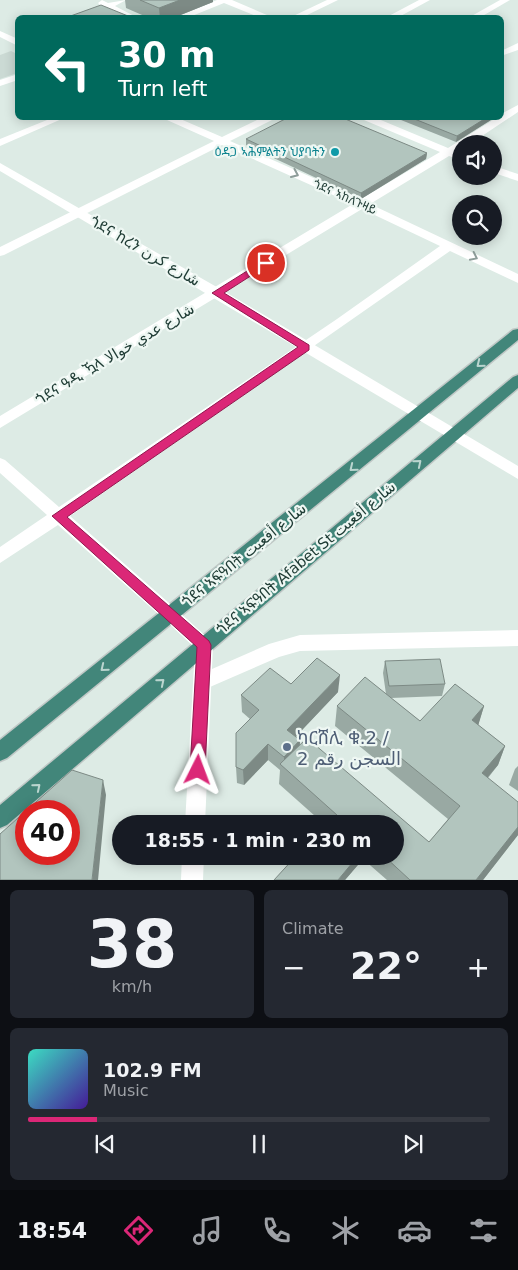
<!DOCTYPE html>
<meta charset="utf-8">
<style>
:root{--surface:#171b24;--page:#242831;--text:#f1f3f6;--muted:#9ea1a6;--line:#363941;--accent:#db2777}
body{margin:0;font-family:"DejaVu Sans","Noto Naskh Arabic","Noto Sans Ethiopic",sans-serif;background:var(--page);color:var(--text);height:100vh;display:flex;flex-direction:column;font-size:19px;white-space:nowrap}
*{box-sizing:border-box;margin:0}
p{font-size:16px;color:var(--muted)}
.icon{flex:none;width:28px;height:28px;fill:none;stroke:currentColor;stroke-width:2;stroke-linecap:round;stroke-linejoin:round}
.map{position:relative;height:880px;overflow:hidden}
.details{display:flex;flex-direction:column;gap:10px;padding:10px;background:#0d0f14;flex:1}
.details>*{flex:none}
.banner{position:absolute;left:15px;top:15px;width:489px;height:105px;border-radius:8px;box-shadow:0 2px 12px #0003;background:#00695c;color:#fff;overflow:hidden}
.tools{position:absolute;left:452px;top:135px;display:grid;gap:10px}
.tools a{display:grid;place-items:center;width:50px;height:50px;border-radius:50%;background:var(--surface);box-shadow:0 2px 12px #0003;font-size:25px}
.speed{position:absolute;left:15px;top:800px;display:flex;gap:10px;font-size:25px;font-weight:700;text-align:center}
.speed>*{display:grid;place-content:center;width:65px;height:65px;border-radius:50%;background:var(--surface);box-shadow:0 2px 12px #0003;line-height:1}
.speed .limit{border:8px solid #d22;background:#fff;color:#111}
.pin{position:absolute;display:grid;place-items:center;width:42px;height:42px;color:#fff;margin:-21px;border:2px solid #fff;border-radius:50%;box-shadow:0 1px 5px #0007}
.me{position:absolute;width:55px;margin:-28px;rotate:3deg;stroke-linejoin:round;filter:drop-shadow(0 0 4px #0008)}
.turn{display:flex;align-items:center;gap:18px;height:105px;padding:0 20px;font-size:22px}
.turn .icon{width:65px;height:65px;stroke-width:2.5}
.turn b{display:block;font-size:35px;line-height:42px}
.big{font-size:38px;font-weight:600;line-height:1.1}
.details .widget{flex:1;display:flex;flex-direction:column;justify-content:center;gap:8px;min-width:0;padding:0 18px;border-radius:8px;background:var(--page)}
.details .dial{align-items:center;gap:0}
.dial b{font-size:65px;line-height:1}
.song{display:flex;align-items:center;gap:15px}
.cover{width:60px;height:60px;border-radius:8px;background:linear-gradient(135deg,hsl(170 70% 55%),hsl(260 70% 35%))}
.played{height:5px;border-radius:2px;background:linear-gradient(90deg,var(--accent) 15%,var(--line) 15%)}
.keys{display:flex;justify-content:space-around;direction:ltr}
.heat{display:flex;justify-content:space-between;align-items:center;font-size:28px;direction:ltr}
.details .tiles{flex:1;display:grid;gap:10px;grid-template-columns:1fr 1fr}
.widget:last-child{grid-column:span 2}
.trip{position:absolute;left:112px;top:815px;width:292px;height:50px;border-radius:25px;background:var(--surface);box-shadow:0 2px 12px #0003;font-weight:600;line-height:50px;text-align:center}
.tab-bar{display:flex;height:80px;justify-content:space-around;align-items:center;background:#090b0e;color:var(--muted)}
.tab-bar .icon{width:35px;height:35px}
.tab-bar .on{color:var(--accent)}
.tab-bar b{font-size:22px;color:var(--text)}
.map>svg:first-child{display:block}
.built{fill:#cbdad4}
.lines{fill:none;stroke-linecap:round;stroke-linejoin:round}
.trunk-casing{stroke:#c0c8c6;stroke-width:3}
.minor{fill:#fff;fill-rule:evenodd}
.tertiary{fill:#fff;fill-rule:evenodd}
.trunk{fill:#42867a;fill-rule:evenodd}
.wall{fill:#99a9a3}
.shaded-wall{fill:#7d8a85}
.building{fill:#b2c5be;stroke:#7d8a85;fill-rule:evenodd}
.oneway{stroke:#8e9d9a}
.oneway2{stroke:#bad5cf}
.route{fill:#db2777;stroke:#8e194d}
.culture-dot{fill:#0f9aa8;stroke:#eef7f3;stroke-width:2}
.service-dot{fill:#5c6f8a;stroke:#eef7f3;stroke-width:2}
.labels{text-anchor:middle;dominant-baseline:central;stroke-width:4.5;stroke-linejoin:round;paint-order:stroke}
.far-culture-label{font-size:12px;fill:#0d838f;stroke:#eef7f3;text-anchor:end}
.far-street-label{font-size:12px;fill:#1e3b34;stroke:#eef7f3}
.street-label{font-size:15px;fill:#1e3b34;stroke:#eef7f3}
.near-service-label{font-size:18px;fill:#4e5e75;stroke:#eef7f3;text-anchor:start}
</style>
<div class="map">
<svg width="518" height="880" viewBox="0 0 518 880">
<rect width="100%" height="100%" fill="#ddebe5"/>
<polygon class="built" points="11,51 17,54 17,73 0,79 0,55"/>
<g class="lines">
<defs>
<g id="trunk">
<polygon points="518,329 518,340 7,758 0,761 0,740 513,330"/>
<polygon points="518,375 518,388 7,825 0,828 0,805 513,377"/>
</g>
</defs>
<use href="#trunk" class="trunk-casing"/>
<g class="minor">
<polygon points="102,0 108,3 126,0 115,6 138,18 126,18 107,9 84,18 71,18 100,5 98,3"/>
<polygon points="217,0 232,0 274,18 261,18 224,3 187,18 174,18"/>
<polygon points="327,0 338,0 301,18 289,18"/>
<polygon points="419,0 430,0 397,18 385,18"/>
<polygon points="500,0 510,0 479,18 468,18"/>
<polygon points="0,31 18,39 18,46 0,37"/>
<polygon points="518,43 518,50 501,56 501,51"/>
<polygon points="18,74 18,80 0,86 0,80"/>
<polygon points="518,105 518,112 470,144 461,144 461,148 456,151 461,153 461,160 449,156 370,204 518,274 518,283 450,251 70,516 177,610 180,615 177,620 171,622 165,620 58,525 0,563 0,547 47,515 0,473 0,458 5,460 59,507 337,319 440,246 362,209 0,428 0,416 353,204 222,145 4,255 0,256 0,247 214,141 167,120 166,118 178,118 222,137 261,118 273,118 272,120 230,141 361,199 440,152 364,120 363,118 376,118 448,148 496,118 501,118 501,114"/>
<polygon points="52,118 64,118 0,146 0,139"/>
<polygon points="494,166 518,174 518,181 494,173"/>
<polygon points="518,630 518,646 300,651 279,657 203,690 196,688 194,682 196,676 269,644 300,635"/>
</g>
<g class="tertiary">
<polygon points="0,163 222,290 518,466 518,479 0,171"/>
<polygon points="171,608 177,610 210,640 213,645 205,824 185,824 195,648 165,620 162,615 165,610"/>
<polygon points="182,856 204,856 203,880 181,880"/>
</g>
<use href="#trunk" class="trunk"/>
</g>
<g class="wall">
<polygon points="125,0 213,0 213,2 173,18 149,18 126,8"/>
<polygon points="396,118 494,118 456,142"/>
<polygon points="246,139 427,153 426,159 361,199 246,145"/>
<polygon points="385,661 445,684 442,696 391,698 420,721 484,706 478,725 505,746 498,765 488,778 518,835 483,880 387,880 363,859 345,880 296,856 396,856 396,824 324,824 279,784 280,770 268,760 244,785 237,783 236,767 250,719 242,712 241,695 291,684 338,692 296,736 300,740 300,745 429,842 448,819 335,726 337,706 386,694 383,673"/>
<polygon points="518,766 518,791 509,785 515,769"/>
</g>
<g class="shaded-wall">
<polygon points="180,0 213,0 213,2 173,18 160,18 159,8"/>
<polygon points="486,118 494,118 456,142 457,136"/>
<polygon points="427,153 426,159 361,199 361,193"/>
<polygon points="340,675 338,692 287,746 287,730"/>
<polygon points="484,706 478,726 472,720"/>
<polygon points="300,740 299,756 284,768 284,757"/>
<polygon points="268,744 268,760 244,785 243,770"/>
<polygon points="505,746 498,765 475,792 482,773"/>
<polygon points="103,780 106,795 98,880 92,880"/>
<polygon points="518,827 518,835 483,880 476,880"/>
<polygon points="358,856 364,856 363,859 345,880 338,880"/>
</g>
<g class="building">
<polygon points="140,0 180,0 159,8"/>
<polygon points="101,5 128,16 124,18 65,18"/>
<polygon points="287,118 343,118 427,153 361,193 246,139"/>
<polygon points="412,118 486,118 457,136"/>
<polygon points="317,658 340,675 287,730 300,740 284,757 268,744 243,770 236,767 236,733 259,710 241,695 270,668 291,684"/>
<polygon points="440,659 445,684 389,686 385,661"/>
<polygon points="365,677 420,721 455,684 484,706 472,720 505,746 482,773 518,802 518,827 476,880 410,880 384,856 396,856 396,824 347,824 280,764 307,738 429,842 460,806 337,706"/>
<path d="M72 770 103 780 92 880H0V834ZM26 811H69V854H26Z"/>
<polygon points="331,819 337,824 326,824"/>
<polygon points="296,856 358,856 338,880 274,880"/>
</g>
<defs><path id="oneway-chevron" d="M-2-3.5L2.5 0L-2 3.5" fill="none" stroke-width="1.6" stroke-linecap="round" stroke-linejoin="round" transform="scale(1.25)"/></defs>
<g class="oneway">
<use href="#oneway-chevron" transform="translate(295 174) rotate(24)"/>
<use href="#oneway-chevron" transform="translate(474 257) rotate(26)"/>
</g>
<g class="oneway2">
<use href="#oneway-chevron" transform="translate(480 364) rotate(141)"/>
<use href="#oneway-chevron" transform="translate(418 463) rotate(-40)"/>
<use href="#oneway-chevron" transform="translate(353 468) rotate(141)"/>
<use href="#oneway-chevron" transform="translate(104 668) rotate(141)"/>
<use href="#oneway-chevron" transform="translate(161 682) rotate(-40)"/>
<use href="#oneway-chevron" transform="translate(37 787) rotate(-40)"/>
</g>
<polygon class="route" points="263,261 271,263 224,293 309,345 309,350 67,517 209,641 211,645 205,770 203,776 198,778 193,776 190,770 197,647 52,516 298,347 212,293"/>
<circle class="culture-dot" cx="335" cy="152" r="5"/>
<circle class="service-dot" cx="287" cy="747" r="5"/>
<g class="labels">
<g class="far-culture-label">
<text x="325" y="152">ዕዳጋ ኣሕምልትን ህያባትን</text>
</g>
<g class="far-street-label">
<text transform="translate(345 197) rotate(24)">ጎደና ኣከለጉዛይ</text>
</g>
<g class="street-label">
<text transform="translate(145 251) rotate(30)">ጎደና ከረን شارع كرن</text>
<text transform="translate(115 354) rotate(-31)">ጎደና ዓዲ ዃላ شارع عدي خوالا</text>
<text transform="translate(244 555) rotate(-39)">ጎደና ኣፍዓበት شارع أفعبت</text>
<text transform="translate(306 558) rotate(-40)">ጎደና ኣፍዓበት Afabet St شارع أفعبت</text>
</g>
<g class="near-service-label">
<text x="297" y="737">ካርሸሊ ቁ.2 /<tspan x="297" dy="21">السجن رقم 2</tspan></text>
</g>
</g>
</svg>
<div class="tools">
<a><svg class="icon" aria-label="sound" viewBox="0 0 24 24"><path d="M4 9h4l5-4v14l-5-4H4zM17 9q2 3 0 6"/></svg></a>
<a><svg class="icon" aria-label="search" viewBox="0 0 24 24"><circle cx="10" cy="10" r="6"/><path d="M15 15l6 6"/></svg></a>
</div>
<div class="speed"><div class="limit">40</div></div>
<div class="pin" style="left:266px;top:263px;background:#d93025"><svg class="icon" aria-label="arrive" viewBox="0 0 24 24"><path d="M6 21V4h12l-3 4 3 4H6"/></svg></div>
<svg class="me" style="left:198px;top:770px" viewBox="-20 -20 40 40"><path d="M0-17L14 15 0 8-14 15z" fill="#db2777" stroke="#fff" stroke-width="4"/></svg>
<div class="trip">18:55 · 1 min · 230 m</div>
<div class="banner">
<div class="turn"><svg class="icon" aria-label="left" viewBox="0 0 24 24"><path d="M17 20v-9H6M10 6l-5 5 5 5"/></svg><div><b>30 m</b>Turn left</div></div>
</div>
</div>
<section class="details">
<div class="tiles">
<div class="widget dial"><b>38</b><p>km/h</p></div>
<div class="widget"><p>Climate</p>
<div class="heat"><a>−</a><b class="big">22°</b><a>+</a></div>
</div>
<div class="widget">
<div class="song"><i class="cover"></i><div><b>102.9 FM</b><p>Music</p></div></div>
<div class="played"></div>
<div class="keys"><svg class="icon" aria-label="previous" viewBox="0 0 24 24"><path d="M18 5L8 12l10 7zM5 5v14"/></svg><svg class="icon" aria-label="pause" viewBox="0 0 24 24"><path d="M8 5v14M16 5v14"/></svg><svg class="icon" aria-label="next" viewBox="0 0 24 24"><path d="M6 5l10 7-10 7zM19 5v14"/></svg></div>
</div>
</div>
</section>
<nav class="tab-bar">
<b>18:54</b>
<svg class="icon on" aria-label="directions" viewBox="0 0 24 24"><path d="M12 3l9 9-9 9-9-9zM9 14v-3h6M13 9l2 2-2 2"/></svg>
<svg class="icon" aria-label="music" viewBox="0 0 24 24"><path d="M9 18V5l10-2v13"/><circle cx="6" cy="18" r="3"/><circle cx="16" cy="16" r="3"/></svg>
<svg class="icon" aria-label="phone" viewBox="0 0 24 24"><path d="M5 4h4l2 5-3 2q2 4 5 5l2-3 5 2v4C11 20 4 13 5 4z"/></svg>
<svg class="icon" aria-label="climate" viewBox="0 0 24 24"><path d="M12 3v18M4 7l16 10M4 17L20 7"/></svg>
<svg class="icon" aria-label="car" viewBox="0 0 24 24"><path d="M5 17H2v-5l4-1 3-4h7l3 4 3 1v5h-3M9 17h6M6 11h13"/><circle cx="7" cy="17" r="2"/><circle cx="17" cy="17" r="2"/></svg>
<svg class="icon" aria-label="filters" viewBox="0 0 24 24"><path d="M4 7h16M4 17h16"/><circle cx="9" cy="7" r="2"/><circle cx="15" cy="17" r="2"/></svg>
</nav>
